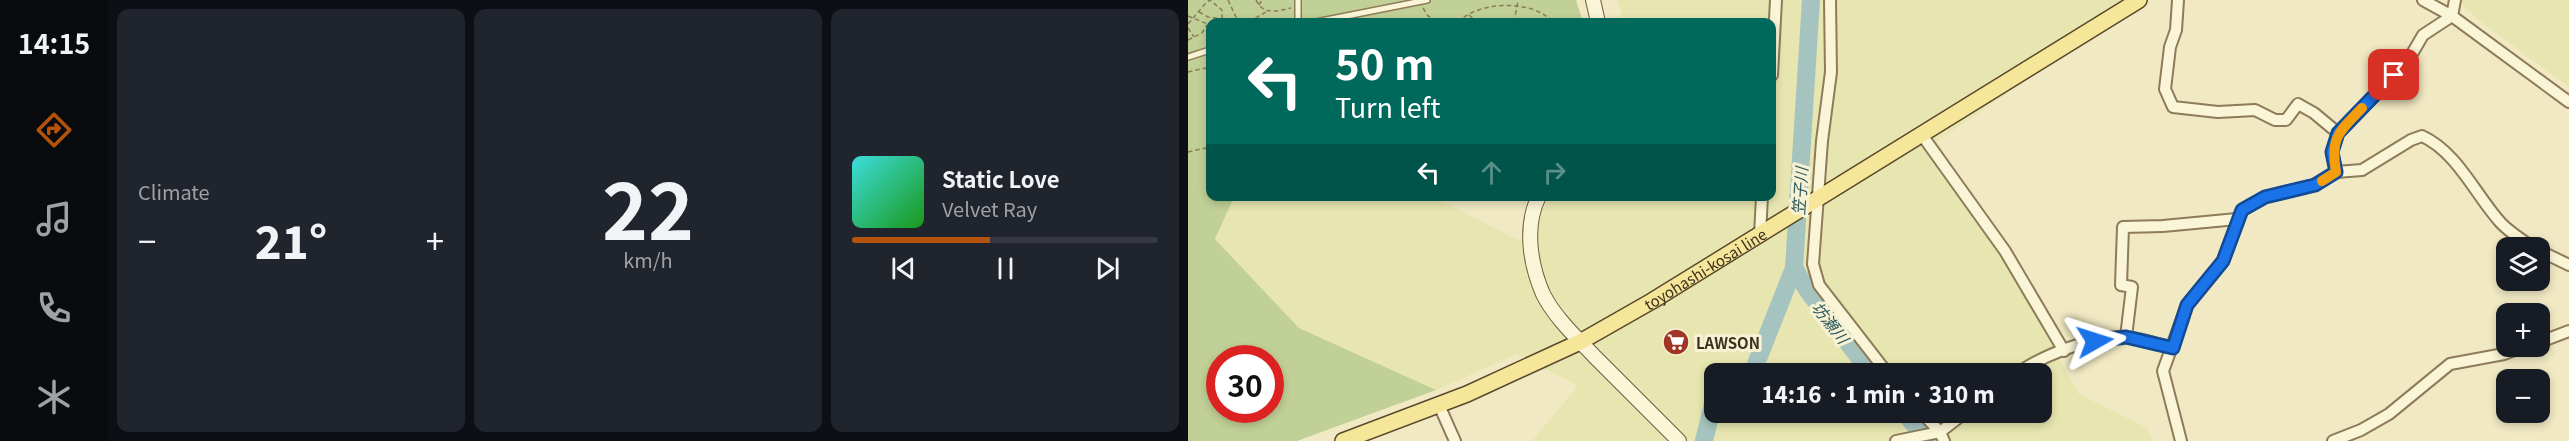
<!DOCTYPE html>
<meta charset="utf-8">
<style>
:root{--surface:#171b24;--page:#20242c;--text:#f1f3f6;--muted:#9ea1a6;--line:#363941;--accent:#b45309}
body{margin:0;font-family:Georgia,"Noto Sans JP",serif;background:var(--page);color:var(--text);height:100vh;display:flex;flex-direction:column;font-size:22px;white-space:nowrap}
*{box-sizing:border-box;margin:0}
p{font-size:20px;color:var(--muted)}
.icon{flex:none;width:33px;height:33px;fill:none;stroke:currentColor;stroke-width:2;stroke-linecap:round;stroke-linejoin:round}
.map{position:relative;flex:1;overflow:hidden}
.details{display:flex;flex-direction:column;gap:9px;padding:9px;background:#0d0f14;width:1080px}
.details>*{flex:none}
.hud{position:absolute;left:18px;top:18px;width:570px;height:183px;border-radius:12px;box-shadow:0 3px 9px #0003;background:#00695c;color:#fff;overflow:hidden}
.buttons{position:absolute;left:1308px;top:237px;display:grid;gap:12px}
.buttons a{display:grid;place-items:center;width:54px;height:54px;border-radius:12px;background:var(--surface);box-shadow:0 3px 9px #0003;font-size:30px}
.speed{position:absolute;left:18px;top:345px;display:flex;gap:12px;font-size:30px;font-weight:700;text-align:center}
.speed>*{display:grid;place-content:center;width:78px;height:78px;border-radius:50%;background:var(--surface);box-shadow:0 3px 9px #0003;line-height:1}
.speed .limit{border:9px solid #d22;background:#fff;color:#111}
.pin{position:absolute;display:grid;place-items:center;width:51px;height:51px;color:#fff;margin:-26px;border-radius:12px;box-shadow:0 3px 9px #0006}
.me{position:absolute;width:66px;margin:-33px;rotate:84deg;stroke-linejoin:round;filter:drop-shadow(0 0 4px #0008)}
.turn{display:flex;align-items:center;gap:21px;height:126px;padding:0 30px;font-size:27px}
.turn .icon{width:78px;height:78px;stroke-width:2.5}
.turn b{display:block;font-size:42px;line-height:51px}
.lanes{display:flex;align-items:center;height:57px;padding:0 30px;background:#0003;justify-content:center;gap:30px;direction:ltr}
.lanes .off{opacity:.35}
.big{font-size:45px;font-weight:800;line-height:1.1}
.details .card{flex:1;display:flex;flex-direction:column;justify-content:center;gap:9px;min-width:0;padding:0 21px;border-radius:12px;background:var(--page)}
.details .dial{align-items:center;gap:0}
.dial b{font-size:78px;line-height:1}
.song{display:flex;align-items:center;gap:18px}
.cover{width:72px;height:72px;border-radius:9px;background:linear-gradient(135deg,hsl(180 70% 55%),hsl(120 70% 35%))}
.played{height:6px;border-radius:3px;background:linear-gradient(90deg,var(--accent) 45%,var(--line) 45%)}
.keys{display:flex;justify-content:space-around;direction:ltr}
.heat{display:flex;justify-content:space-between;align-items:center;font-size:33px;direction:ltr}
.details .tiles{flex:1;display:grid;gap:9px;grid-template-columns:repeat(3,1fr)}
.trip{position:absolute;left:516px;top:363px;width:348px;height:60px;border-radius:12px;background:var(--surface);box-shadow:0 3px 9px #0003;font-weight:800;line-height:60px;text-align:center}
main{display:flex;flex:1;min-height:0}
.tab-bar{display:flex;flex-direction:column;width:108px;justify-content:space-around;align-items:center;background:#090b0e;color:var(--muted)}
.tab-bar .icon{width:42px;height:42px}
.tab-bar .active{color:var(--accent)}
.tab-bar b{font-size:27px;color:var(--text)}
.map>svg:first-child{display:block}
.farmland{fill:#e7e6b0;fill-rule:evenodd}
.green{fill:#c1d096;fill-rule:evenodd}
.lines{fill:none;stroke-linecap:round;stroke-linejoin:round}
.river{stroke:#a6c4bf;stroke-width:18}
.lane-casing{stroke:#8d7b59;stroke-width:8}
.street-casing{stroke:#8d7b59;stroke-width:14}
.secondary-casing{stroke:#6e5c3c;stroke-width:16}
.primary-casing{stroke:#5a482d;stroke-width:18}
.path{stroke:#8d7b59;stroke-width:1.5;stroke-dasharray:4.5 3;stroke-linecap:butt}
.lane{stroke:#fbf5d7;stroke-width:5}
.street{stroke:#fbf5d7;stroke-width:10}
.secondary{stroke:#fbf5d7;stroke-width:14}
.primary{stroke:#f6e699;stroke-width:15}
.route-casing{stroke:#114b97;stroke-width:15}
.route{stroke:#1a73e8;stroke-width:10}
.slow{stroke:#f59e0b;stroke-width:10}
.labels{text-anchor:middle;dominant-baseline:central;stroke-width:6;stroke-linejoin:round;paint-order:stroke}
.street-label{font-size:15px;fill:#3c301e;stroke:#f8f2d4}
.poi-label{font-size:15px;font-weight:bold;fill:#3c301e;stroke:#f8f2d4;text-anchor:start}
.water-label{font-size:16px;font-style:italic;fill:#2c595c;stroke:#f8f2d4}
</style>
<main>
<nav class="tab-bar">
<b>14:15</b>
<svg class="icon active" aria-label="directions" viewBox="0 0 24 24"><path d="M12 3l9 9-9 9-9-9zM9 14v-3h6M13 9l2 2-2 2"/></svg>
<svg class="icon" aria-label="music" viewBox="0 0 24 24"><path d="M9 18V5l10-2v13"/><circle cx="6" cy="18" r="3"/><circle cx="16" cy="16" r="3"/></svg>
<svg class="icon" aria-label="phone" viewBox="0 0 24 24"><path d="M5 4h4l2 5-3 2q2 4 5 5l2-3 5 2v4C11 20 4 13 5 4z"/></svg>
<svg class="icon" aria-label="climate" viewBox="0 0 24 24"><path d="M12 3v18M4 7l16 10M4 17L20 7"/></svg>
</nav>
<section class="details">
<div class="tiles">
<div class="card"><p>Climate</p>
<div class="heat"><a>−</a><b class="big">21°</b><a>+</a></div>
</div>
<div class="card dial"><b>22</b><p>km/h</p></div>
<div class="card">
<div class="song"><i class="cover"></i><div><b>Static Love</b><p>Velvet Ray</p></div></div>
<div class="played"></div>
<div class="keys"><svg class="icon" aria-label="previous" viewBox="0 0 24 24"><path d="M18 5L8 12l10 7zM5 5v14"/></svg><svg class="icon" aria-label="pause" viewBox="0 0 24 24"><path d="M8 5v14M16 5v14"/></svg><svg class="icon" aria-label="next" viewBox="0 0 24 24"><path d="M6 5l10 7-10 7zM19 5v14"/></svg></div>
</div>
</div>
</section>
<div class="map">
<svg width="1381" height="441" viewBox="0 0 1381 441">
<rect width="100%" height="100%" fill="#f1e9c3"/>
<g class="farmland">
<path d="M429 0H956L749 141 891 394 959 428 965 441H344L390 386 329 354 248 390 111 328 27 239 46 197H245L332 241 363 197 584 196V22H436ZM526 374H854V412H526Z"/>
<polygon points="1268,0 1381,0 1381,87 1298,26"/>
</g>
<path class="green" d="M0 0H388L395 22H22V196L46 197 27 239 111 328 248 390 109 441H0ZM32 358H82V410H32Z"/>
<g class="lines">
<g class="river">
<polyline points="606,268 620,291 684,374"/>
<polyline points="564,374 606,268 623,0"/>
<polyline points="716,412 739,441"/>
<polyline points="516,441 526,400"/>
</g>
<defs>
<g id="lane">
<polyline points="110,0 110,22"/>
<polyline points="128,22 239,0"/>
<polyline points="0,57 22,50"/>
</g>
<g id="street">
<polyline points="642,0 643,72 634,141 625,264 631,285 700,374"/>
<polyline points="990,0 988,30 982,47 977,89 985,107 1030,112 1067,110 1087,120 1098,120 1110,104 1126,113 1150,133"/>
<polyline points="1235,0 1264,16 1381,102"/>
<polyline points="584,75 588,0"/>
<polyline points="734,135 817,251 876,351"/>
<polyline points="1148,172 1144,152 1150,133 1186,96 1193,86 1218,64 1235,35 1264,16 1267,0"/>
<polyline points="572,235 574,196"/>
<polyline points="1352,251 1381,265"/>
<polyline points="938,337 944,287 933,285 935,227 975,226 1049,219"/>
<polyline points="1352,342 1381,331"/>
<path d="M829 374C854 355 907 335 939 337 954 339 970 344 985 348"/>
<polyline points="251,405 267,441"/>
<polyline points="733,412 752,432 756,441"/>
<polyline points="708,441 752,432 778,412"/>
<path d="M993 441 975 371 999 305 1035 261 1054 210 1077 197 1127 185 1148 172 1174 170 1223 140 1234 136C1269 152 1287 194 1312 222 1321 232 1334 240 1346 248"/>
<polyline points="1145,441 1173,430 1201,414 1262,364 1316,354 1338,346"/>
</g>
<g id="secondary">
<polyline points="405,0 410,22"/>
<path d="M351 196C336 226 342 264 355 294 367 318 389 338 407 357 435 385 463 413 491 441"/>
</g>
<g id="primary">
<path id="s1" d="M155 441 279 394 392 342 464 301 951 0"/>
</g>
</defs>
<use href="#lane" class="lane-casing"/>
<use href="#street" class="street-casing"/>
<use href="#secondary" class="secondary-casing"/>
<use href="#primary" class="primary-casing"/>
<g class="path">
<polyline points="40,0 48,17 43,22"/>
<path d="M68 0C76 16 88 11 103 8"/>
<polyline points="71,5 74,0"/>
<polyline points="235,8 240,16 252,22"/>
<polyline points="11,12 20,17 34,19"/>
<polyline points="281,15 289,22"/>
<polyline points="0,16 22,25"/>
<polyline points="61,22 78,12"/>
<path d="M270 22C292 0 346 0 365 22"/>
<polyline points="326,22 330,1"/>
<polyline points="0,24 17,4 22,0 34,10 34,22"/>
<polyline points="0,28 6,37"/>
<polyline points="0,40 14,33 19,25"/>
<polyline points="0,72 22,67"/>
<polyline points="0,152 22,147"/>
</g>
<use href="#lane" class="lane"/>
<use href="#street" class="street"/>
<use href="#secondary" class="secondary"/>
<use href="#primary" class="primary"/>
</g>
<g class="lines">
<defs>
<polyline id="route" points="907,341 938,337 985,348 999,305 1035,261 1054,210 1077,197 1127,185 1148,172 1144,152 1150,133 1206,75"/>
</defs>
<use href="#route" class="route-casing"/>
<use href="#route" class="route"/>
<path class="slow" d="M1134 181 1148 172C1142 137 1151 132 1174 108"/>
</g>
<defs>
<symbol id="supermarket-disc" viewBox="-11 -11 22 22"><circle r="9.5" fill="#a03525" stroke="#f8f2d4"/><path d="M-6-5.5h2.5l.6 2H6L4.5 2H-2.5L-4.4-4H-6ZM-1.5 3.2a1.3 1.3 0 1 0 .1 0ZM3 3.2a1.3 1.3 0 1 0 .1 0Z" fill="#fff"/></symbol>
</defs>
<g fill-rule="evenodd">
<use href="#supermarket-disc" x="473" y="327" width="30" height="30"/>
</g>
<g class="labels">
<g class="street-label">
<text stroke="none"><textPath href="#s1" startOffset="402">toyohashi-kosai line</textPath></text>
</g>
<g class="poi-label">
<text x="508" y="342">LAWSON</text>
</g>
<g class="water-label">
<text transform="translate(611 191) rotate(-86)">笠子川</text>
<text transform="translate(643 322) rotate(52)">坊瀬川</text>
</g>
</g>
</svg>
<div class="buttons">
<a><svg class="icon" aria-label="layers" viewBox="0 0 24 24"><path d="M12 4l9 5-9 5-9-5zM3 14l9 5 9-5"/></svg></a>
<a>+</a>
<a>−</a>
</div>
<div class="speed"><div class="limit">30</div></div>
<div class="pin" style="left:1206px;top:75px;background:#d93025"><svg class="icon" aria-label="arrive" viewBox="0 0 24 24"><path d="M6 21V4h12l-3 4 3 4H6"/></svg></div>
<svg class="me" style="left:907px;top:341px" viewBox="-20 -20 40 40"><path d="M0-17L14 15 0 8-14 15z" fill="#1a73e8" stroke="#fff" stroke-width="4"/></svg>
<div class="trip">14:16 · 1 min · 310 m</div>
<div class="hud">
<div class="turn"><svg class="icon" aria-label="left" viewBox="0 0 24 24"><path d="M17 20v-9H6M10 6l-5 5 5 5"/></svg><div><b>50 m</b>Turn left</div></div>
<div class="lanes"><svg class="icon" aria-label="left" viewBox="0 0 24 24"><path d="M17 20v-9H6M10 6l-5 5 5 5"/></svg><svg class="icon off" aria-label="ahead" viewBox="0 0 24 24"><path d="M12 20V5M6 11l6-6 6 6"/></svg><svg class="icon off" aria-label="right" viewBox="0 0 24 24"><path d="M7 20v-9h11M14 6l5 5-5 5"/></svg></div>
</div>
</div>
</main>
